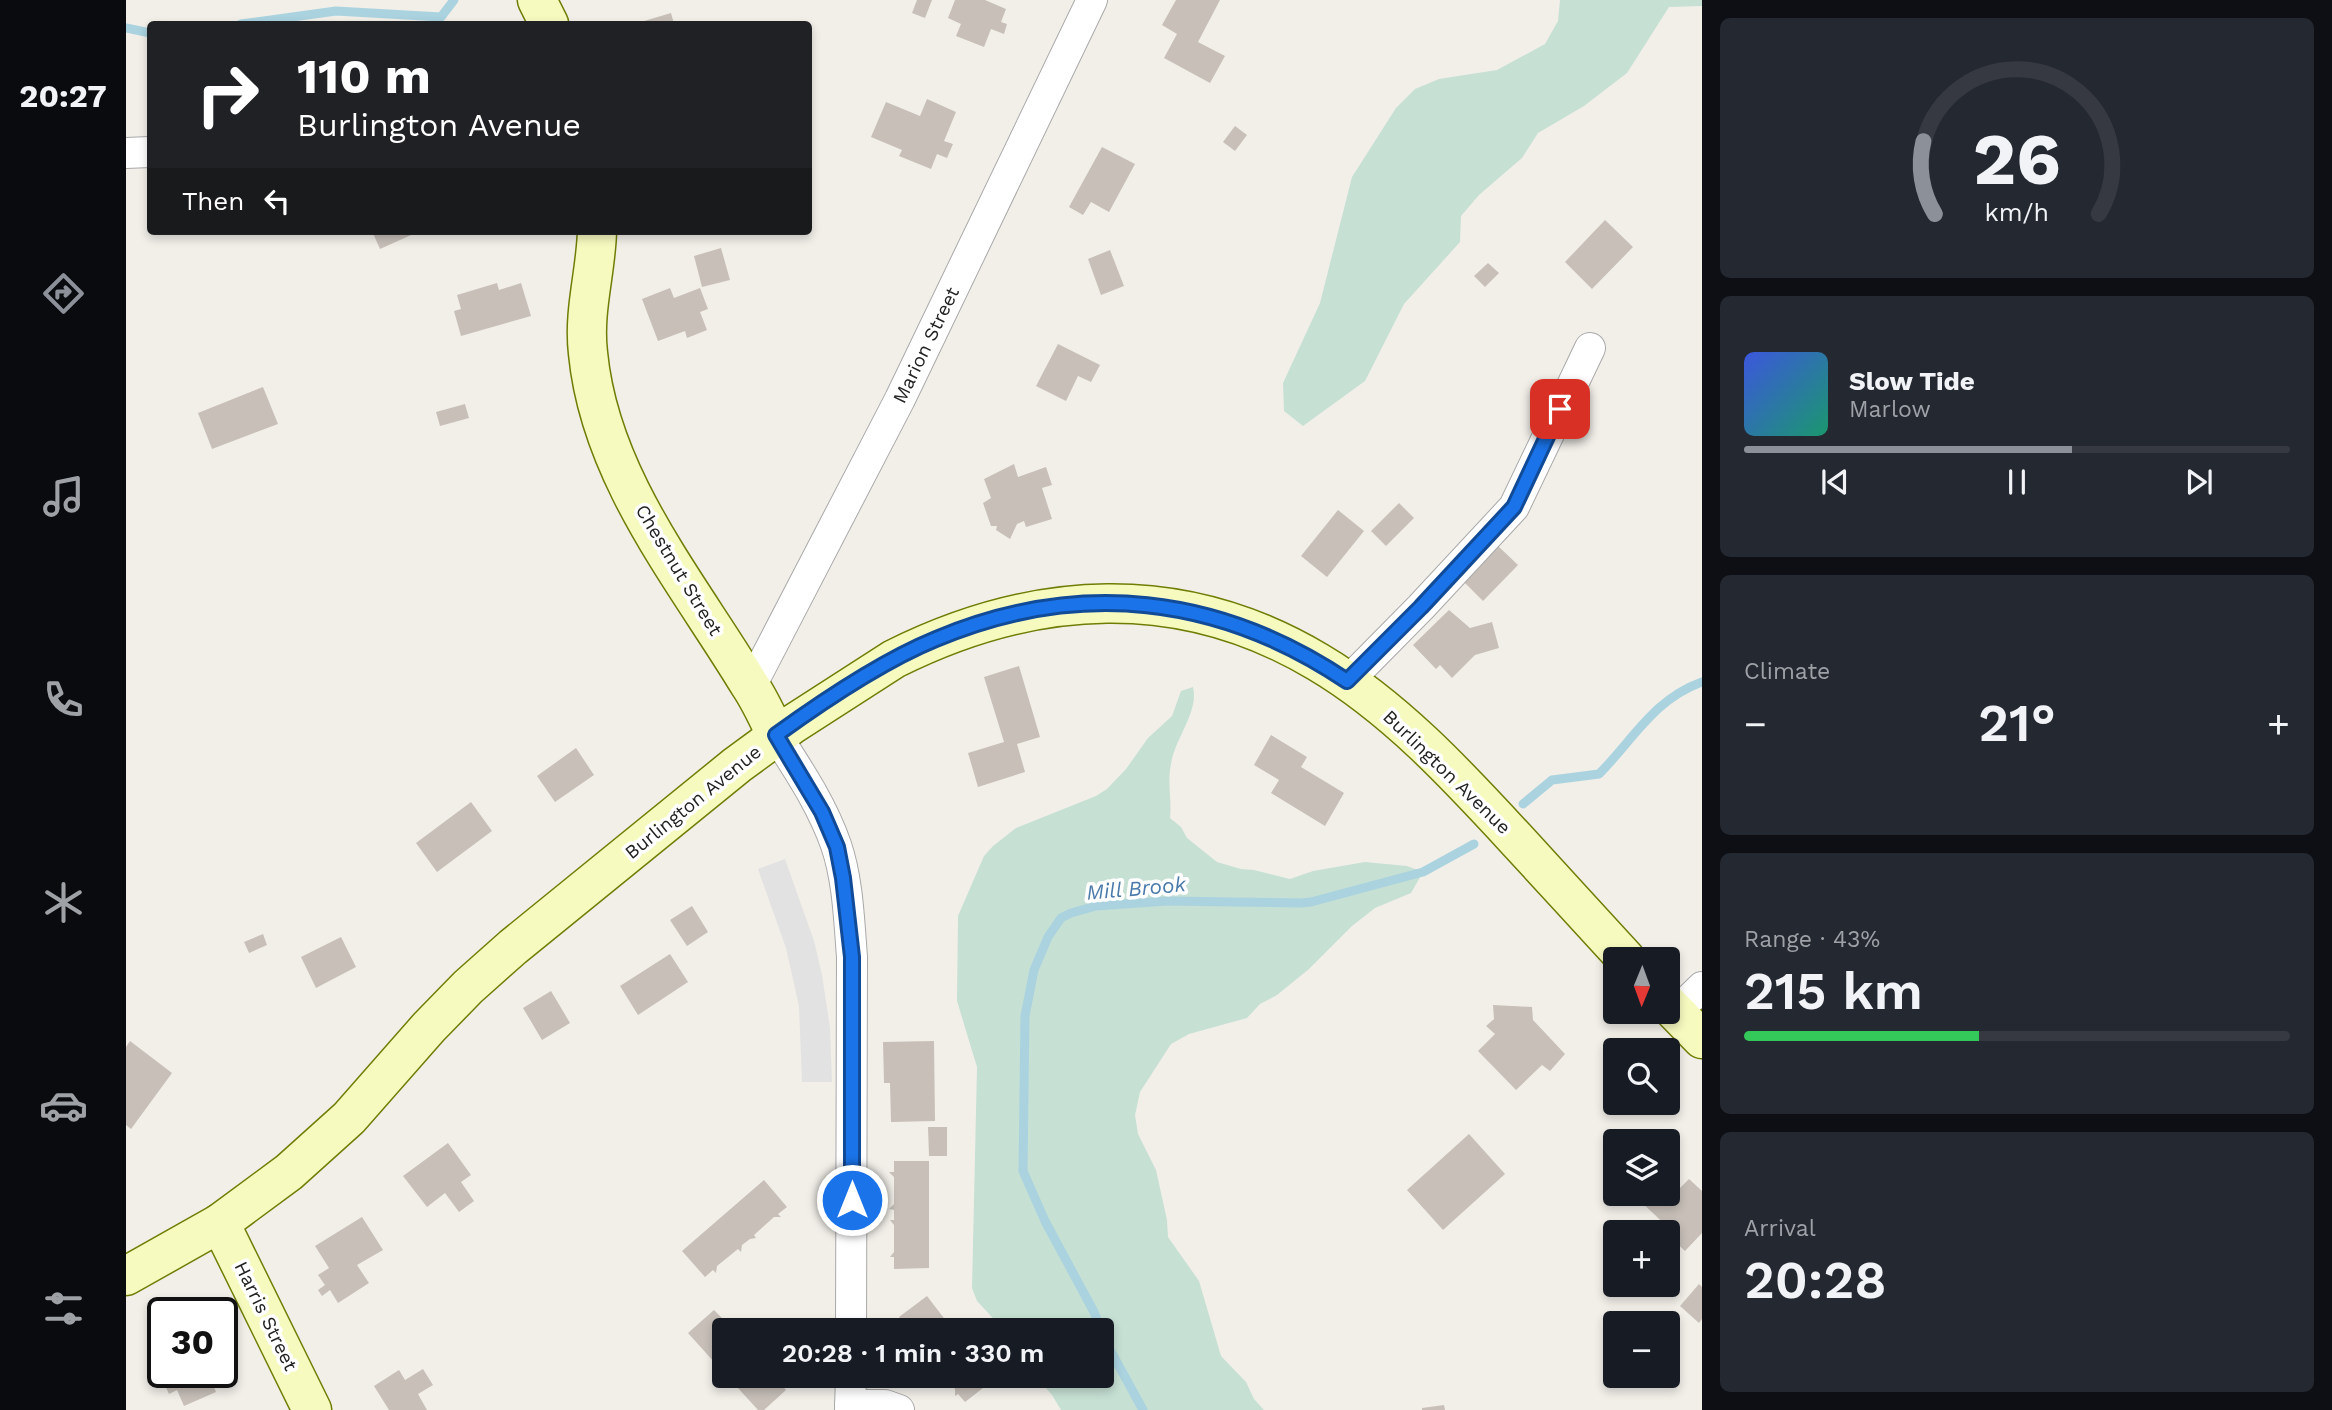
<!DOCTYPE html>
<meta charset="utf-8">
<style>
:root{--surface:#171b24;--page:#242831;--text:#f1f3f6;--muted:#9ea1a6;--line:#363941;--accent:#8c9099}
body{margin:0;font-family:"Work Sans",sans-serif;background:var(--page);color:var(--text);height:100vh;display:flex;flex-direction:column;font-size:26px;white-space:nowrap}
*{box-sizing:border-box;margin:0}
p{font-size:23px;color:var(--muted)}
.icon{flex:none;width:38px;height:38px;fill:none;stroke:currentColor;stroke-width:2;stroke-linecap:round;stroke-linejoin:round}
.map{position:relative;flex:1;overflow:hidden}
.side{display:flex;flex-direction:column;gap:18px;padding:18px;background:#0d0f14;width:630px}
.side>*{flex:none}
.banner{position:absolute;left:21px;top:21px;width:665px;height:214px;border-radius:7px;box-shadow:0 4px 10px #0003;background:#202124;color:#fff;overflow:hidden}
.needle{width:46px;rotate:181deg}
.controls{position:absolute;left:1477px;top:947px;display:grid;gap:14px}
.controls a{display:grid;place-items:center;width:77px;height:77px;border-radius:7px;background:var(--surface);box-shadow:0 4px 10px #0003;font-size:35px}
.speed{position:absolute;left:21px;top:1297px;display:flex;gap:14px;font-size:35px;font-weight:700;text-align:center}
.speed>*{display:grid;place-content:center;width:91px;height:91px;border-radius:50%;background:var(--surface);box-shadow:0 4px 10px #0003;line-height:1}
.speed .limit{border:4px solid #111;border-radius:10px;background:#fff;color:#111}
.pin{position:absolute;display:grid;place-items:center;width:60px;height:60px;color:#fff;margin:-30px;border-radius:14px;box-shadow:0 4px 10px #0006}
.me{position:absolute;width:77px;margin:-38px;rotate:0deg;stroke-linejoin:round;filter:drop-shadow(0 0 5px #0008)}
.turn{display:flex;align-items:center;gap:24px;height:147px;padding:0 35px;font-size:32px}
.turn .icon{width:91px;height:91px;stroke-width:2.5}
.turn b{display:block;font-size:49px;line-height:60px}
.then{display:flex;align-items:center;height:66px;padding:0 35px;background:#0003;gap:14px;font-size:26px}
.big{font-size:52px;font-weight:600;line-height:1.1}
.side .tile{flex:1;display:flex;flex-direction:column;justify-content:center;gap:10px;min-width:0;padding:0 24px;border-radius:10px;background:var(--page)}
.side .dial{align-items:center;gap:0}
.dial svg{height:182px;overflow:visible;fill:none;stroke:var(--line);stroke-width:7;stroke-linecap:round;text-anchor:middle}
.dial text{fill:var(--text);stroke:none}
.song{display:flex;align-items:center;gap:21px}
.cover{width:84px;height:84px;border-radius:10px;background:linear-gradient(135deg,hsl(230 70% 55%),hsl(160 70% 35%))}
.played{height:7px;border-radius:4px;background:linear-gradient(90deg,var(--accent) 60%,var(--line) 60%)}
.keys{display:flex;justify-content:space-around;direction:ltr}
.heat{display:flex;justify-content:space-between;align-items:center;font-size:38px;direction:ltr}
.charge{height:10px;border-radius:5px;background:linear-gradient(90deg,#34c759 43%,var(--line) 0)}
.trip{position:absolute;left:586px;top:1318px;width:402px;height:70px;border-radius:7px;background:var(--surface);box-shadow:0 4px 10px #0003;font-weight:600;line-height:70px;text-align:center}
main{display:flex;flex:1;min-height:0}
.menu{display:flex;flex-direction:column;width:126px;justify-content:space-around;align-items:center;background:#090b0e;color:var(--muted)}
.menu .icon{width:49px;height:49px}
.menu .active{color:var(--accent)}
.menu b{font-size:32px;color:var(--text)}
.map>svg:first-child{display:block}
.wetland{fill:#c6e0d4}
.parking{fill:#e2e2e2}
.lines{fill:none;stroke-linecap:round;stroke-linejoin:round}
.stream{stroke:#aad3df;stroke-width:9}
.building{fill:#c7bfb8}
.street-casing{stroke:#a9a9a9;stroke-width:32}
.secondary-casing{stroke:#707d05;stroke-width:41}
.street{stroke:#fff;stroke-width:30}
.secondary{stroke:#f7fabf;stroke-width:38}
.route-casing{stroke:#114b97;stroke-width:18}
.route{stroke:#1a73e8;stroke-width:12}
.labels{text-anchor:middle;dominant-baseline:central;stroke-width:7;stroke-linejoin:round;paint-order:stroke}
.street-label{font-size:19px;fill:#222;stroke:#fff}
.water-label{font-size:21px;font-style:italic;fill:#4a7aab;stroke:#fff}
</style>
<main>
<nav class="menu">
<b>20:27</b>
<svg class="icon active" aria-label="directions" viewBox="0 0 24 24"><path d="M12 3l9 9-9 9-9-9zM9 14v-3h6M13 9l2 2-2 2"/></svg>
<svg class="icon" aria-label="music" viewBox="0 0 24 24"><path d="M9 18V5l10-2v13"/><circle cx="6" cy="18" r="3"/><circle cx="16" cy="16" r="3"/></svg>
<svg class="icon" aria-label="phone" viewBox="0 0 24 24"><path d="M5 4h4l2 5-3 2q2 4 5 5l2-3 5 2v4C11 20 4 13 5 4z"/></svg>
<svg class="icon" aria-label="climate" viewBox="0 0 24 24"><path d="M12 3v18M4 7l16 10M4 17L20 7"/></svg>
<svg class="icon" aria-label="car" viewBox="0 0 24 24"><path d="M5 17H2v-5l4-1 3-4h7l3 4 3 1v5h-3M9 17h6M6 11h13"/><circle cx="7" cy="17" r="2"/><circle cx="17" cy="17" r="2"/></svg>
<svg class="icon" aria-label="filters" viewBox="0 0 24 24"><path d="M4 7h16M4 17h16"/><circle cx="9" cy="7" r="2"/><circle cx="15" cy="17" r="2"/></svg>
</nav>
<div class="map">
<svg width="1576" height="1410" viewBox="0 0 1576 1410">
<rect width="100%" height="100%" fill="#f2efe9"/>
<g class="wetland">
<polygon points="1434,0 1576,0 1576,6 1543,7 1501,73 1458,106 1412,133 1396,158 1353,195 1335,216 1334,242 1278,304 1239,381 1177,426 1158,411 1157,383 1194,303 1226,177 1270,108 1289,89 1313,79 1371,70 1419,44 1432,21"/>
<path d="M1067 687C1073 712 1049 738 1045 764 1041 782 1046 799 1044 818L1055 827 1061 838 1091 862 1115 869 1128 870 1164 879 1187 871 1239 862 1281 866 1297 872 1285 893 1249 908 1226 926 1183 969 1151 995 1134 1004 1121 1018 1063 1034 1045 1044 1014 1092 1009 1115 1012 1134 1030 1170 1041 1220 1042 1237 1073 1281 1095 1356 1120 1382 1128 1399 1138 1410H935L926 1395 909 1376H976V1330H878L851 1301 846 1288 851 1067 831 1001 832 916 858 856 867 846 890 828 970 796 981 789 1000 769 1022 738 1046 716 1055 691Z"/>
</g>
<polygon class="parking" points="659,859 688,941 696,975 704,1028 706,1082 676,1082 673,1006 660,948 632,869"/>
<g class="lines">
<g class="stream">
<polyline points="115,24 210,11 315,17 328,0"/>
<polyline points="0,28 24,33"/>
<path d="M1397 804 1426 780 1473 774C1507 740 1528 699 1576 682"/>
<polyline points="975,1330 968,1312 919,1221 897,1171 899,1016 908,970 922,937 935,918 945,913 970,906 1041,901 1175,903 1185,902 1297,872 1348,844"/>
<polyline points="976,1335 1017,1410"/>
</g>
</g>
<g class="building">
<polygon points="791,0 806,0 799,18 786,13"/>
<polygon points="829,0 859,0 880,9 875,22 881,24 878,34 865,29 858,47 830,36 835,24 822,18"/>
<polygon points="1050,0 1094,0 1072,42 1099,56 1084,83 1038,58 1051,34 1036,25"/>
<polygon points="545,13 548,24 508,24"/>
<polygon points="801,99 830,112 818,141 827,144 821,158 811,154 805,169 773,156 776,150 745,137 760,102 794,116"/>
<polygon points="1109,126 1121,135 1109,151 1097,142"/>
<polygon points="976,147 1009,164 983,212 965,202 957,215 943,207"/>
<polygon points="1479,220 1507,247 1466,289 1439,262"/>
<polygon points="246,231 294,231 254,249"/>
<polygon points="595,248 604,280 576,287 568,256"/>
<polygon points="984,250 998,286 975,295 962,259"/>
<polygon points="1362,263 1373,273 1359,287 1348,276"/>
<polygon points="371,283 373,290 395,283 405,316 335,336 328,311 335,309 331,295"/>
<polygon points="544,288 548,298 574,288 582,309 574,312 581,330 561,338 559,331 532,341 516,299"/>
<polygon points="932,344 974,365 965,382 952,376 940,401 910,386"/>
<polygon points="137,387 152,424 86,449 72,413"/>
<polygon points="339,404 343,418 314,426 310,412"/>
<polygon points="888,464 892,477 920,467 926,485 916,488 926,519 900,527 898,521 891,524 884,539 870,530 871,526 865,526 857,503 865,498 858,479"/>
<polygon points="1273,503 1288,518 1260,546 1245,531"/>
<polygon points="1212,510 1238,531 1201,577 1175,556"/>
<polygon points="1372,546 1392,565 1357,601 1337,581"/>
<polygon points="1323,610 1344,628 1366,622 1373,648 1349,655 1326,678 1314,665 1310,669 1287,645"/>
<polygon points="893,666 914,737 891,744 899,772 852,787 842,753 878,742 858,677"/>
<polygon points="1145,735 1181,757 1175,767 1218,793 1199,826 1145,793 1153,780 1128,765"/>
<polygon points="450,748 468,775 429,802 411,776"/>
<polygon points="345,802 366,831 311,872 290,843"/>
<polygon points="566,906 582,932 561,946 544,920"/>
<polygon points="137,934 141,945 123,953 118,942"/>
<polygon points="215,937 230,967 190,988 175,957"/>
<polygon points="544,954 562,982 512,1015 494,986"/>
<polygon points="425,991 444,1023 416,1040 397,1008"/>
<polygon points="1367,1005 1406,1007 1407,1020 1439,1054 1424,1071 1416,1065 1390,1090 1352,1051 1369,1034 1360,1026 1368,1019"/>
<polygon points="4,1041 46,1073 5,1129 0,1125 0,1047"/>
<polygon points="808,1041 809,1121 765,1122 764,1083 758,1083 757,1042"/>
<polygon points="802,1127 821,1127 821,1156 803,1156"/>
<polygon points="1343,1134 1379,1174 1317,1230 1281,1190"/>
<polygon points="322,1143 345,1175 335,1182 348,1201 333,1212 319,1193 301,1207 277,1176"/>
<polygon points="768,1161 803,1161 803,1268 768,1269 768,1257 764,1257 768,1252 768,1225 764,1220 768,1220 768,1210 763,1209 768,1204 768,1177 763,1172 768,1172"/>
<polygon points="1563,1179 1576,1191 1576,1233 1559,1251 1543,1236 1547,1232 1511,1198 1515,1194 1539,1194 1544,1198"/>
<polygon points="638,1180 661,1207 652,1214 655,1217 648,1217 628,1235 630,1238 624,1239 616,1245 615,1252 612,1249 591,1266 590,1273 587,1270 579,1277 556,1251"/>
<polygon points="236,1217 257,1250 231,1265 243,1283 212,1303 204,1290 196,1296 192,1290 199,1285 192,1275 203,1268 189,1246"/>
<polygon points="1573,1284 1576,1287 1576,1319 1573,1323 1554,1306"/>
<polygon points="801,1296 827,1330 777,1329 780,1326 773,1317"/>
<polygon points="588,1310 596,1318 603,1319 599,1322 606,1330 598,1330 598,1373 562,1333"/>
<polygon points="37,1325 37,1354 26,1330"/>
<polygon points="297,1369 307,1385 292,1394 301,1410 263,1410 248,1386 273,1370 279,1380"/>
<polygon points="45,1372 89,1372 83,1375 90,1392 58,1406 51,1390 43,1394 36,1379 46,1375"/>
<polygon points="601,1376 647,1376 650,1378 653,1376 653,1382 660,1390 638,1410 632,1410"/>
<polygon points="818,1376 862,1376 866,1381 839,1402 832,1394 829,1396 829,1389"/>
<polygon points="1318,1405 1319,1410 1296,1410 1296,1408"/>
</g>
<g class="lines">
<defs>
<g id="street">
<polyline points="0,153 24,152"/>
<polyline points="1221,682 1295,607 1388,507 1464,348"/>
<polyline points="625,686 774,399 966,0"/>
<path d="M650 735C673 771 696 805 710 845 722 880 723 920 726 957L725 1330"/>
<polyline points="1549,1013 1576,987"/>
<polyline points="724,1405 759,1405 773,1410"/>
<polyline points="724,1410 725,1376"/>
</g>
<g id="secondary">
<polyline points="411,0 423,24"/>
<path d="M471 231C470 272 457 311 462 353 474 478 560 580 623 684 634 700 642 718 650 735"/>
<polyline points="1542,1004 1576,1039"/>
<polyline points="94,1223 186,1410"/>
<path d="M0 1276 94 1223 163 1172 223 1118 303 1027 342 987 387 947 611 765 667 724 768 659C908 589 1055 580 1192 662 1268 707 1330 774 1389 838 1426 878 1463 919 1500 959"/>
</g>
</defs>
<use href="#street" class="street-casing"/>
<use href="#secondary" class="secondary-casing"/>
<use href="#street" class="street"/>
<use href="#secondary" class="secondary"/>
</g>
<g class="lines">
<defs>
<path id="route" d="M726 1200V957L717 878 711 847 696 812 650 735C697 701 756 661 810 639 953 579 1093 595 1221 681L1295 607 1388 507 1434 409"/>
</defs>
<use href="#route" class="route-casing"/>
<use href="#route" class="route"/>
</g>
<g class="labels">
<g class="street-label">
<text transform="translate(800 345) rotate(-64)">Marion Street</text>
<text transform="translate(553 570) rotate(59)">Chestnut Street</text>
<text transform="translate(1321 772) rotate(44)">Burlington Avenue</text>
<text transform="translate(567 802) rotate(-39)">Burlington Avenue</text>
<text transform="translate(140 1316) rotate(64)">Harris Street</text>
</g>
<g class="water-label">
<text transform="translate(1010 888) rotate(-5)">Mill Brook</text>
</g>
</g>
</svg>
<div class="controls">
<a><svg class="needle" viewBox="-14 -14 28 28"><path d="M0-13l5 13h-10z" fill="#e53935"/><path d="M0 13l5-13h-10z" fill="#9ea1a6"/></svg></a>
<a><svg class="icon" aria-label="search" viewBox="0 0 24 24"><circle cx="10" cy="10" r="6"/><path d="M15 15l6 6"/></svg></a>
<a><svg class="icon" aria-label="layers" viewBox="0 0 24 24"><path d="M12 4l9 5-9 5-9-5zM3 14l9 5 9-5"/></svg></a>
<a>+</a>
<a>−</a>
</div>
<div class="speed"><div class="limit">30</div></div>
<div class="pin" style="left:1434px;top:409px;background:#d93025"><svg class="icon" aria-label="arrive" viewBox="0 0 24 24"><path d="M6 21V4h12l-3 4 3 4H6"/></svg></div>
<svg class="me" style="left:726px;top:1200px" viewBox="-20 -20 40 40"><circle r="17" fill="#1a73e8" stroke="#fff" stroke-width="3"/><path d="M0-11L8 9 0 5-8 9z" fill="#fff"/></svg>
<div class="trip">20:28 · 1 min · 330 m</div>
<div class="banner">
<div class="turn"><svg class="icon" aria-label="right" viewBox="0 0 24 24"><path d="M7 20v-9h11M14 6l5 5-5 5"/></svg><div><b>110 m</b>Burlington Avenue</div></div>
<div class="then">Then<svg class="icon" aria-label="left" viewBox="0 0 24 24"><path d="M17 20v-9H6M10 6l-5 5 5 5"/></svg></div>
</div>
</div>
<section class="side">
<div class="tile dial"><svg viewBox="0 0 100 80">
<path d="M14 69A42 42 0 1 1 86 69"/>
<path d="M14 69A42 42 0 0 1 9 37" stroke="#8c9099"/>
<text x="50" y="56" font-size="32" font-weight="700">26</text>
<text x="50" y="72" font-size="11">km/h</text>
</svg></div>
<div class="tile">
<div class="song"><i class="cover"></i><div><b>Slow Tide</b><p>Marlow</p></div></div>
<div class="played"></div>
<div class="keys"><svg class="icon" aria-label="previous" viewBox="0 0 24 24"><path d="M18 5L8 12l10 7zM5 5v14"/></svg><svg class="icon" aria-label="pause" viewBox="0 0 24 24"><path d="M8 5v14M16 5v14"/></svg><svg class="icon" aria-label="next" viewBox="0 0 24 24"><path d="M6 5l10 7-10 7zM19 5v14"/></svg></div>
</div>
<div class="tile"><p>Climate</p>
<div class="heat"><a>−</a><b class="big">21°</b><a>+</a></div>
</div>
<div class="tile"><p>Range · 43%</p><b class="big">215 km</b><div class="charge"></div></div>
<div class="tile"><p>Arrival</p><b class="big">20:28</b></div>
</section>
</main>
